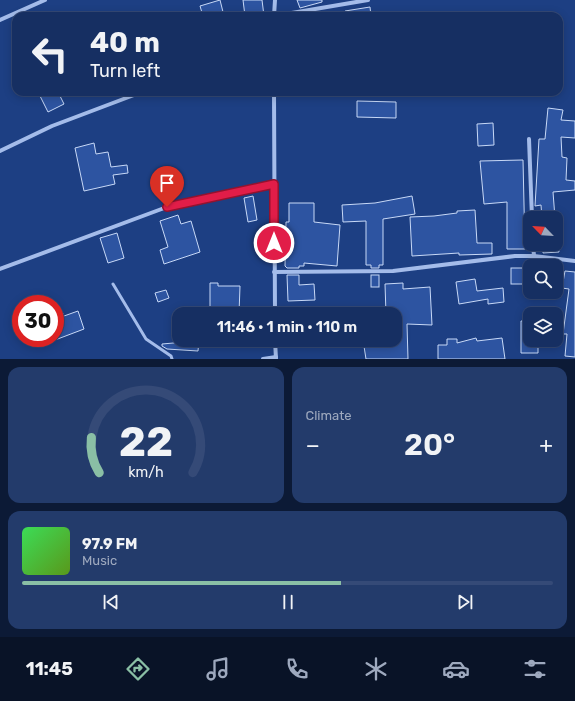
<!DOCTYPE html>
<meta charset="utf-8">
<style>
:root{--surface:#162f62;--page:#233b6b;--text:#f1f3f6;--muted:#9ea9be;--line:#354a77;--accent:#8abfa5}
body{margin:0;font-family:Rubik,sans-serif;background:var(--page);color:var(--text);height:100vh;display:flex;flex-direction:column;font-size:15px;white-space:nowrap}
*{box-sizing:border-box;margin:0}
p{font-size:13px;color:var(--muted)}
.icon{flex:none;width:22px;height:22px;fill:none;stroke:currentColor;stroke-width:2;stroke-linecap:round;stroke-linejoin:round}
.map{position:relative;height:359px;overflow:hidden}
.panel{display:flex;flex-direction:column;gap:8px;padding:8px;background:#0c1a36;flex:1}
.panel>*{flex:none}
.guide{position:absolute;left:12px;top:12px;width:551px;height:84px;border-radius:12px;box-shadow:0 2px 10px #0003,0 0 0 1px var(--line);background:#162f62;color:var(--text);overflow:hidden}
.needle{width:26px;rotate:295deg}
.buttons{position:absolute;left:523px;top:211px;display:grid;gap:8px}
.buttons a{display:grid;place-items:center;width:40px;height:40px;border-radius:8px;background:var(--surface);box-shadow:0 2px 10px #0003,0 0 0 1px var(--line);font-size:20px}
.speed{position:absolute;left:12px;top:295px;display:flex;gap:8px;font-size:20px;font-weight:700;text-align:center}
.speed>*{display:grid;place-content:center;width:52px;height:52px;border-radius:50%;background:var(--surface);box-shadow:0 2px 10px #0003,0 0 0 1px var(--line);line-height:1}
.speed .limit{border:6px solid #d22;background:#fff;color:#111}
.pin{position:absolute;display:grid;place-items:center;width:34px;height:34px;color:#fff;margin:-41px -17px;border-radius:50% 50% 50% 0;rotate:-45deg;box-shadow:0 0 4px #0007}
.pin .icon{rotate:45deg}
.me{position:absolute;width:44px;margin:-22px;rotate:0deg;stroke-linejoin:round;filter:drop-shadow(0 0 3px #0008)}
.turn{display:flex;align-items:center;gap:14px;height:84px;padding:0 12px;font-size:18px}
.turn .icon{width:52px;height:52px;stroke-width:2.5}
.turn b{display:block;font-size:28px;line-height:34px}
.big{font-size:30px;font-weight:600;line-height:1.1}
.panel .card{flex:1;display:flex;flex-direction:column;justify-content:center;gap:6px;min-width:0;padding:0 14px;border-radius:12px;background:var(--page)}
.panel .dial{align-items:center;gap:0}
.dial svg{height:104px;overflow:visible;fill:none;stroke:var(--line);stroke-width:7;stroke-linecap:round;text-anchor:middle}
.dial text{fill:var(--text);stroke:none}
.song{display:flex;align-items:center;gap:12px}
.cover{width:48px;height:48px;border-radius:6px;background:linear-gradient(135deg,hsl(130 70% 55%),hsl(90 70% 35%))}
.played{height:4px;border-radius:2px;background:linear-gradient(90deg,var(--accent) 60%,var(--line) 60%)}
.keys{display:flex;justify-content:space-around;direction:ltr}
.heat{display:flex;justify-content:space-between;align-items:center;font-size:22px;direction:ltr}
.panel .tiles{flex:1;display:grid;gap:8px;grid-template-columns:1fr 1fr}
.card:last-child{grid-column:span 2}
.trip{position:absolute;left:172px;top:307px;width:230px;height:40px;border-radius:12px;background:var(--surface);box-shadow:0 2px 10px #0003,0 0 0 1px var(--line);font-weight:600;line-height:40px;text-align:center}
.tabs{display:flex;height:64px;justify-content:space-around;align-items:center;background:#091327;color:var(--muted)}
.tabs .icon{width:28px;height:28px}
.tabs .on{color:var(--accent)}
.tabs b{font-size:18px;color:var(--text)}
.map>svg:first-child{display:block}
.building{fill:#2d54a1;stroke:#c8d9f7}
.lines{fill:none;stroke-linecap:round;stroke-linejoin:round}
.lane{stroke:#a4bcea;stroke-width:3}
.street{stroke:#a4bcea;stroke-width:4}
.route-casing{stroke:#92132f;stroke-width:10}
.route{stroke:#e11d48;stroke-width:7}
</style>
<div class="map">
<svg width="575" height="359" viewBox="0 0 575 359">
<rect width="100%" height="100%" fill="#1d3f83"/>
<g class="building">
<polygon points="220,0 224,16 203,16 200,6"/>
<polygon points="243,0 262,0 264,16 245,16"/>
<polygon points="297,0 322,0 322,2 300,8"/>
<polygon points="370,7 371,16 346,16 345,11"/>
<polygon points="38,92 58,92 64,104 48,112"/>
<polygon points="357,101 396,102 396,118 357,117"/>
<polygon points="548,108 563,110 561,120 575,121 575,138 561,137 562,157 567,158 566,180 575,181 575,190 553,192 555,218 542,218 541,205 535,206 539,139 545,139"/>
<polygon points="493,123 494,145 478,146 477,124"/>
<polygon points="94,143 96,154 108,152 111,167 127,165 128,173 113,175 115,184 84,191 75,148"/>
<polygon points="523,160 525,249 507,249 507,202 484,204 480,161"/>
<polygon points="253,196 257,220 248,222 244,198"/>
<polygon points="412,196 415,214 383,219 383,265 379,265 379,268 371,268 371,265 366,265 366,221 343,222 342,205 375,203"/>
<polygon points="289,203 314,203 314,222 340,225 337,266 304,263 304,266 299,266 299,268 287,268 285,266 286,222 289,222"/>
<polygon points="475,210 477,243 492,243 492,254 459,255 459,253 412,256 410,217 434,216 457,213 457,211"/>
<polygon points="178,215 181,224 191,221 200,252 164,264 160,250 168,247 160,221"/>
<polygon points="117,233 124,258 108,263 100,238"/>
<polygon points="543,244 558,244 559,252 543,253"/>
<rect x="511" y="268" width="18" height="16"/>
<polygon points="565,271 575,272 575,357 565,356 567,334 563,334 569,289 562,288"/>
<polygon points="287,275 299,275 299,285 314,284 315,300 288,301"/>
<rect x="371" y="275" width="8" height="12"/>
<polygon points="475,279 477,291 503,288 504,302 488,304 488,299 459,304 456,282"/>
<polygon points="210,283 218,283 218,286 240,286 239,314 210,314"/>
<polygon points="403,283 403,289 430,287 432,325 407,324 408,359 366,359 363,340 395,340 395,314 386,314 385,284"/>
<polygon points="166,290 169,298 158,302 155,293"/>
<polygon points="78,311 84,329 55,340 55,316 63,313 64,316"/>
<polygon points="521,321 530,321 530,340 538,340 538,353 521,353"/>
<polygon points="476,338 477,341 502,338 505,359 438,359 438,345 447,345 447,339 457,339 457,343"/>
<polygon points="185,340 199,340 198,351 167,349 162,346 162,344 185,342"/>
</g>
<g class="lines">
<polyline class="lane" points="113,284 146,339 171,356 172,359"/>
<g class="street">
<polyline points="274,16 368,0"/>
<polyline points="274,16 275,0"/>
<polyline points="0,20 45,0"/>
<polyline points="274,92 275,314"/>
<polyline points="529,139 532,218"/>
<polyline points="0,151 52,126 142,92"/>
<polyline points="533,244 534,256"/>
<polyline points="0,269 167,207 274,184"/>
<polyline points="274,272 393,271 515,256 534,256 575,261"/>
<polyline points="275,340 276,359"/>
<polyline points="263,359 276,357"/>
</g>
</g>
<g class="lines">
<defs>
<polyline id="route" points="167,207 274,184 274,243"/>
</defs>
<use href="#route" class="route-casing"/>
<use href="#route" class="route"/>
</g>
</svg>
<div class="buttons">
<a><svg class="needle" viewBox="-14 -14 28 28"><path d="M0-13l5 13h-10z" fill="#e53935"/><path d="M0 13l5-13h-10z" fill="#9ea9be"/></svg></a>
<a><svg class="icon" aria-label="search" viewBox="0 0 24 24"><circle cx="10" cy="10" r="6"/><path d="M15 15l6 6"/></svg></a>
<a><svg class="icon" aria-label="layers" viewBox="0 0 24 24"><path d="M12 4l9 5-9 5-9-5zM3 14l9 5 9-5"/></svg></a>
</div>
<div class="speed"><div class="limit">30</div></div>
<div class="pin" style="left:167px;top:207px;background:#d93025"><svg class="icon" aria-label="arrive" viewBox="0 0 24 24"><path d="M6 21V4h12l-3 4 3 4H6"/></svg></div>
<svg class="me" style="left:274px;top:243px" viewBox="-20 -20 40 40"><circle r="17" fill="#e11d48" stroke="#fff" stroke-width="3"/><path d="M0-11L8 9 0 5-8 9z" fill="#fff"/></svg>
<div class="trip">11:46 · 1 min · 110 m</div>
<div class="guide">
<div class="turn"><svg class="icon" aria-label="left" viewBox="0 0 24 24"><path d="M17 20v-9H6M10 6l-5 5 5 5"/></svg><div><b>40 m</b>Turn left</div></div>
</div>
</div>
<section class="panel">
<div class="tiles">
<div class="card dial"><svg viewBox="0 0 100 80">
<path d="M14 69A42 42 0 1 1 86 69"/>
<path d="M14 69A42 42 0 0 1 8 42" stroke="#8abfa5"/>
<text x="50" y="56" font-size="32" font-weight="700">22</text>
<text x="50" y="72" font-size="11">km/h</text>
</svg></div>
<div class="card"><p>Climate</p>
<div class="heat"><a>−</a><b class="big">20°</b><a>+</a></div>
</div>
<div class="card">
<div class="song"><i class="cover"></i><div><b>97.9 FM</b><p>Music</p></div></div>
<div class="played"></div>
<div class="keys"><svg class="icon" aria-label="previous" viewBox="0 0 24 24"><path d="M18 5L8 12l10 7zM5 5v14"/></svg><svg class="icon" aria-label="pause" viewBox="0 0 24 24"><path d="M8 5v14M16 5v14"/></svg><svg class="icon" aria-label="next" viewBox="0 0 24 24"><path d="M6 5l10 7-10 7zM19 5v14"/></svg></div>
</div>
</div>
</section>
<nav class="tabs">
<b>11:45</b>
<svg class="icon on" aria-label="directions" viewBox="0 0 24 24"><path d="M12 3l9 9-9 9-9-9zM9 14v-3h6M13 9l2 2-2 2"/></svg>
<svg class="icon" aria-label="music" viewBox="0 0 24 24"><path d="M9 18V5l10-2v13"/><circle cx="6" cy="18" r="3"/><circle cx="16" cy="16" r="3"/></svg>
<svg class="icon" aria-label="phone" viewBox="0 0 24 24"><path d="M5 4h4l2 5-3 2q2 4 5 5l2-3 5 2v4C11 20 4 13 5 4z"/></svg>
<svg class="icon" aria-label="climate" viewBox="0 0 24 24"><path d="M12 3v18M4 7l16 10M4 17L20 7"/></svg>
<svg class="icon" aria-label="car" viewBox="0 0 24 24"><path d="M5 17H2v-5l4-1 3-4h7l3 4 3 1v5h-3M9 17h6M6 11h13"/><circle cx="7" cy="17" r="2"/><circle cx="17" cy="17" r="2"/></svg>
<svg class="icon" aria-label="filters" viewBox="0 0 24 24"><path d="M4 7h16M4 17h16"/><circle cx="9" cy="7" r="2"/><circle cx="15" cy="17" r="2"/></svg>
</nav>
